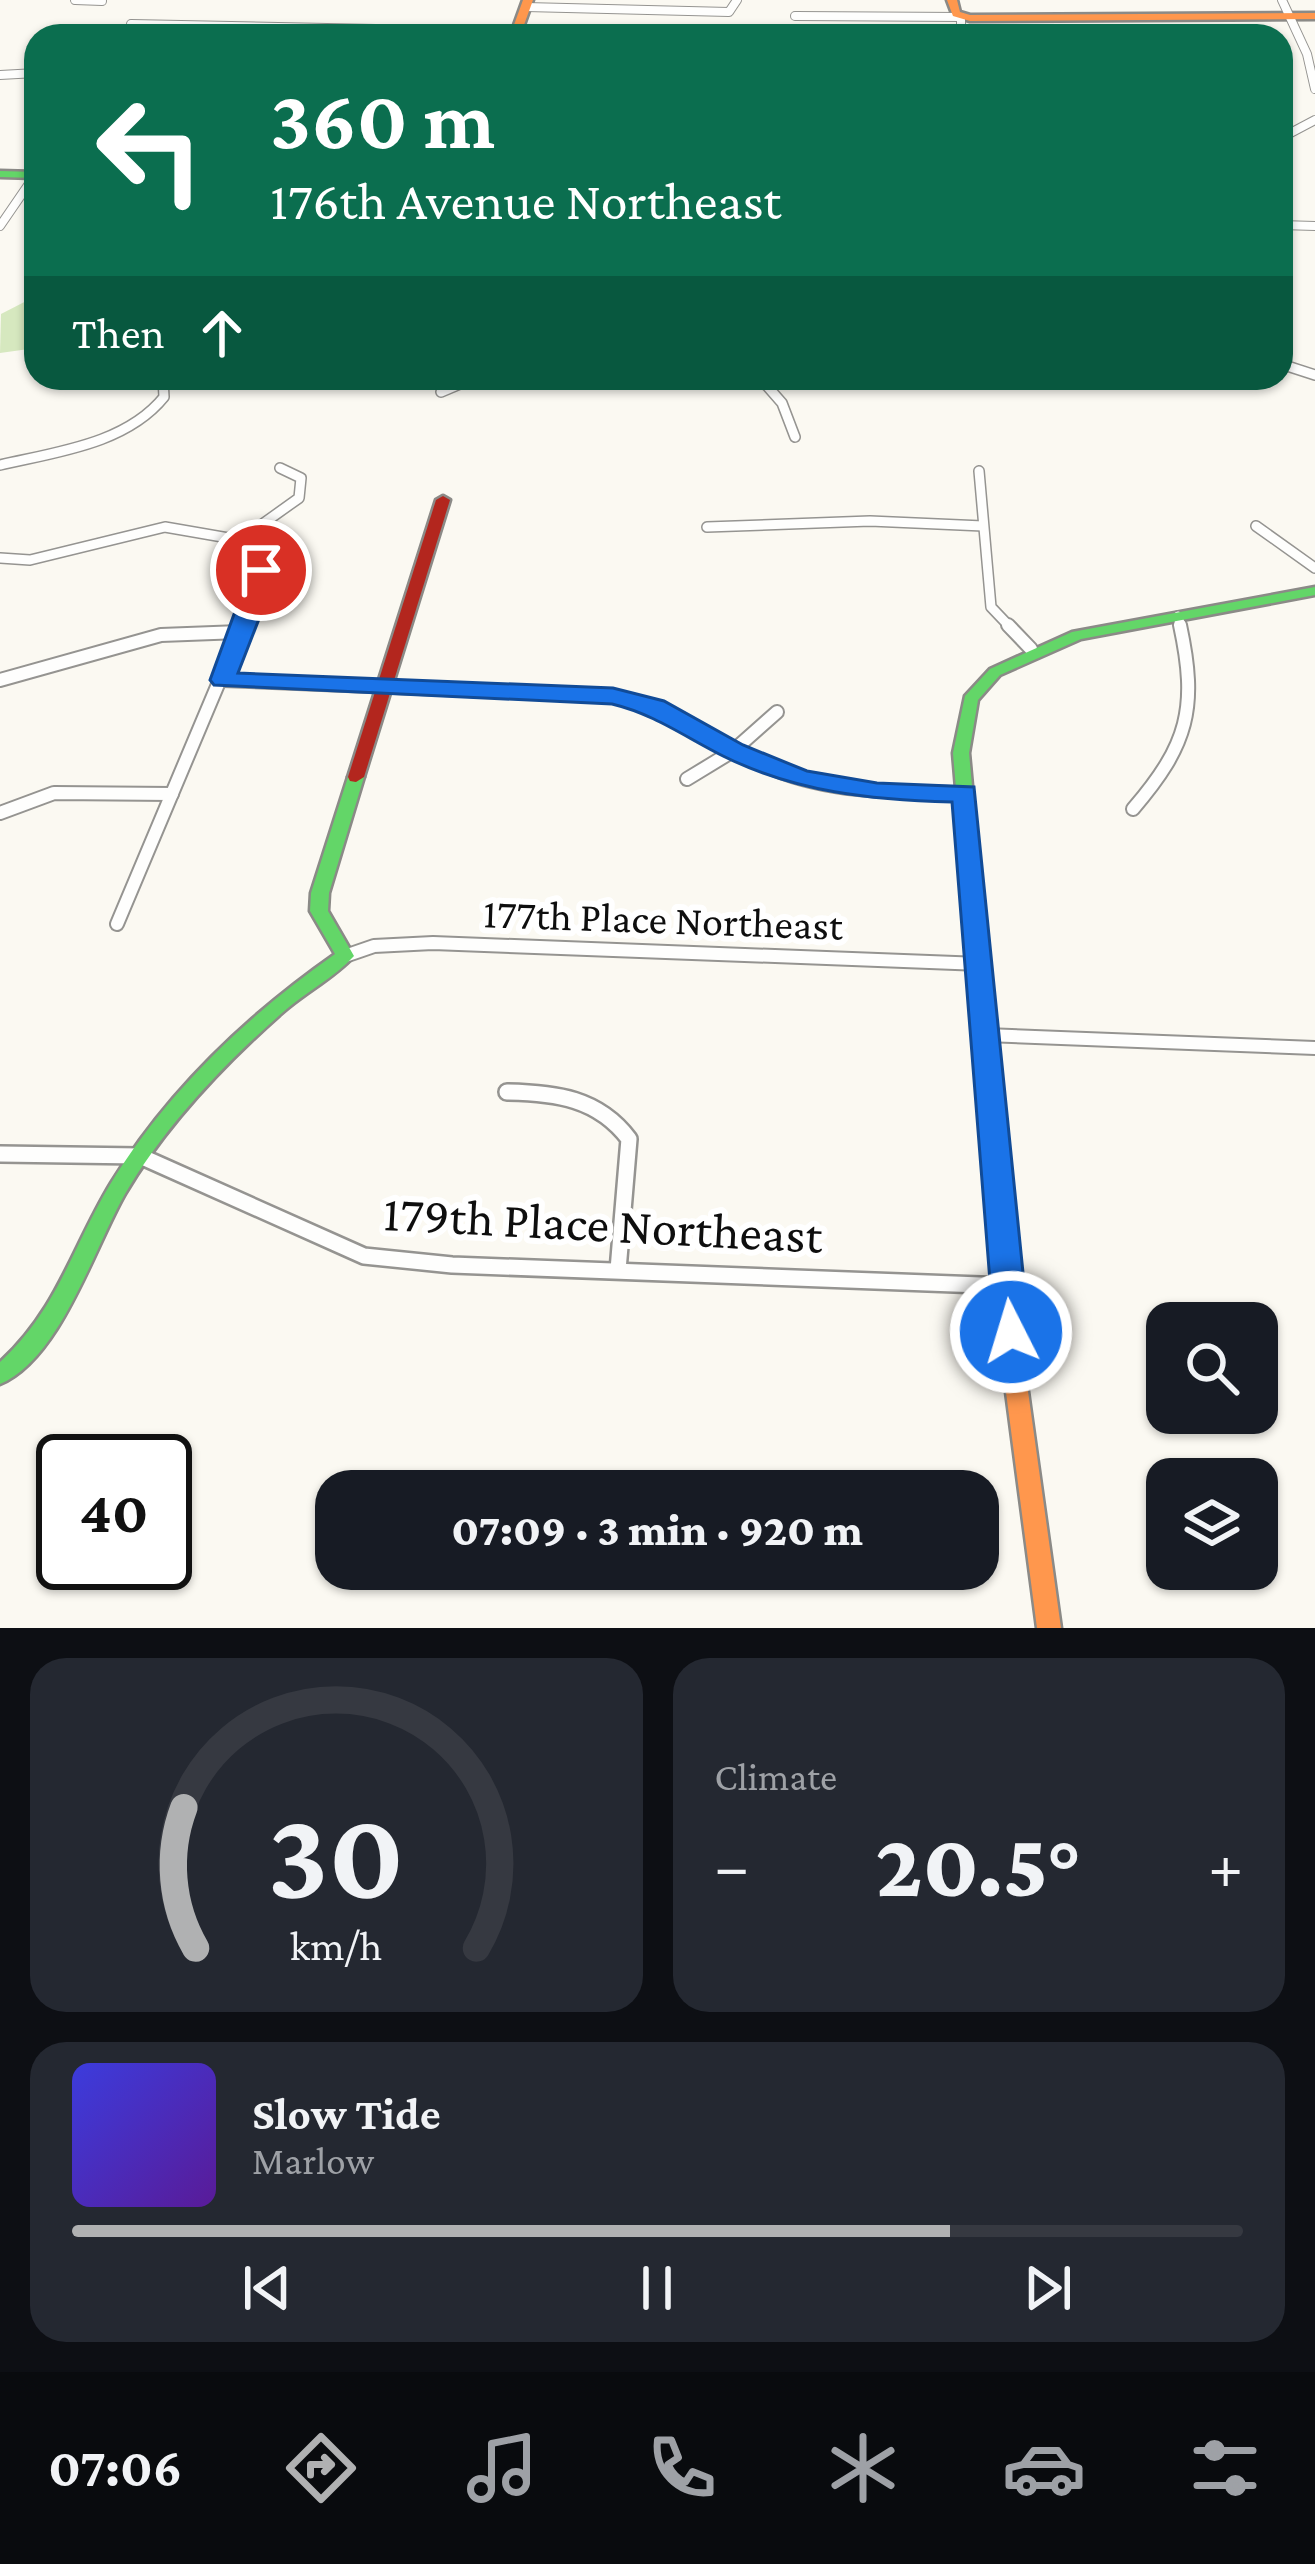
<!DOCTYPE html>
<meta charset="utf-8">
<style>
:root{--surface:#171b24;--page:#242831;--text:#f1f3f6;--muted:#9ea1a6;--line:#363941;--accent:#b0b1b2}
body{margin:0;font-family:"Crimson Pro",serif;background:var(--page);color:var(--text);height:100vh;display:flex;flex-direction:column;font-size:45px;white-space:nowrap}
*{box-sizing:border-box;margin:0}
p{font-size:39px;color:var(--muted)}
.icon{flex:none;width:66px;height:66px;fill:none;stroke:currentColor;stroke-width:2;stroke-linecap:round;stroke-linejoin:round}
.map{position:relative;height:1628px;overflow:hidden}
.details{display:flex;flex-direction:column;gap:30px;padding:30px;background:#0d0f14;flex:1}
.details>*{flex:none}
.banner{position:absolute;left:24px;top:24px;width:1269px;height:366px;border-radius:36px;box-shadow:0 3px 9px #0004;background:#0b6e4f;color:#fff;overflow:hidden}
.tools{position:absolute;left:1146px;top:1302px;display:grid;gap:24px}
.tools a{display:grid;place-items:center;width:132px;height:132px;border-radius:24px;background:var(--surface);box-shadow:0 3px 9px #0004;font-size:60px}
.speed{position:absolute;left:36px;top:1434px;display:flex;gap:24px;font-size:60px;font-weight:700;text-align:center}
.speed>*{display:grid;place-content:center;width:156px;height:156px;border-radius:50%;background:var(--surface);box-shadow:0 3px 9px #0004;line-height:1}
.speed .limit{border:6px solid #111;border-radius:18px;background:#fff;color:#111}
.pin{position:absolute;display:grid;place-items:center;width:102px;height:102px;color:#fff;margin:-51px;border:6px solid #fff;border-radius:50%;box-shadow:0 3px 12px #0007}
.me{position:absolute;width:132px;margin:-66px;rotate:355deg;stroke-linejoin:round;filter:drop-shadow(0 0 9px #0008)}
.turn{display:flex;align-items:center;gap:42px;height:252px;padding:0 48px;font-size:54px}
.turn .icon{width:156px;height:156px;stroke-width:2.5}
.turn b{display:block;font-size:84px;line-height:102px}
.then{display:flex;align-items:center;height:114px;padding:0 48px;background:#0003;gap:24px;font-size:45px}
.big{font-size:90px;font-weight:800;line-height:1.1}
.details .tile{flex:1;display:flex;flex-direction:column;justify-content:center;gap:18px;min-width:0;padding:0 42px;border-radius:36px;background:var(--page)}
.details .dial{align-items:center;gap:0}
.dial svg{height:312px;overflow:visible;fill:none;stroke:var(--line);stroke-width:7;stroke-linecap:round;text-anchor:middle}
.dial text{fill:var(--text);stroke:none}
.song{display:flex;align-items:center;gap:36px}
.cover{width:144px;height:144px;border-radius:18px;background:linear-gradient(135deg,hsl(240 70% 55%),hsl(270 70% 35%))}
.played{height:12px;border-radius:6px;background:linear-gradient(90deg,var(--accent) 75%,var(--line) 75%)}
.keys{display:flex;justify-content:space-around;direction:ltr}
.heat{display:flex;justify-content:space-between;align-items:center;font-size:66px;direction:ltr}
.details .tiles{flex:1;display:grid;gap:30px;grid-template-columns:1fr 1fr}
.tile:last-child{grid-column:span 2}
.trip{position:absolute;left:315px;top:1470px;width:684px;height:120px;border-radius:36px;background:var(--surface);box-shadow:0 3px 9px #0004;font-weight:800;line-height:120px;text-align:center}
.tabs{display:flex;height:192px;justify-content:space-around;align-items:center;background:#090b0e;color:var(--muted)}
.tabs .icon{width:84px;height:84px}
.tabs .current{color:var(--accent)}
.tabs b{font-size:54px;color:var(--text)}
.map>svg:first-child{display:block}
.forest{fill:#d6e8bf}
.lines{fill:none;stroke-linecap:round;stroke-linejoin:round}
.street-far3-casing{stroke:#959491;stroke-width:10}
.street-far2-casing{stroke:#959491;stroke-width:12}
.street-far1-casing{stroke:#959491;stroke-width:16}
.street-casing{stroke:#959491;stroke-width:20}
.fast-casing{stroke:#8b8a87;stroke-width:5}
.slow-casing{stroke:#8b8a87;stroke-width:5}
.jam-casing{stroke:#8b8a87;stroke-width:5}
.street-far3{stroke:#fefefd;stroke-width:8}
.street-far2{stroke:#fefefd;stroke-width:9}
.street-far1{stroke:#fefefd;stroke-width:12}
.street{stroke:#fefefd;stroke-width:15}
.fast{fill:#63d668;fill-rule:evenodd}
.slow{fill:#ff974d;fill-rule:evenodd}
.jam{fill:#b3261e;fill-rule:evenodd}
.route{fill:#1a73e8;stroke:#114b97;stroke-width:3}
.labels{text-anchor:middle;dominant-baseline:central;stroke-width:12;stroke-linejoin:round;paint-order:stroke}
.street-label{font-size:42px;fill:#0e0e0e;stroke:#fff}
.near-street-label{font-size:51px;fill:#0e0e0e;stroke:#fff}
</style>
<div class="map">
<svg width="1315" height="1628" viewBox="0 0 1315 1628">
<rect width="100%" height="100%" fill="#fbf9f2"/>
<polygon class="forest" points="36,296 36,348 0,353 1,314"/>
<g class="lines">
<defs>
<g id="street-far3">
<polyline points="75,0 102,1"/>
<polyline points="1282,0 1307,54 1315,89"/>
<polyline points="526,7 729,12 737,0"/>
<polyline points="795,16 961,17 961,36"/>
<polyline points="131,24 516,32"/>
<polyline points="0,75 36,73"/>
<polyline points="1281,138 1315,120"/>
<polyline points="1281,225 1315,226"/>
<polyline points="0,226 35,175"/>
</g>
<g id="street-far2">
<polyline points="1281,364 1315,375"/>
<polyline points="760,378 782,403 795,437"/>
<polyline points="441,392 474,378"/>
<path d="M0 465C56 452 126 444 164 397L163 378"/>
<polyline points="979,471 991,607 1011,628"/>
<polyline points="1256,526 1315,568"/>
<polyline points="707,527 870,521 983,526"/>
<polyline points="0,558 30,560 165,527 240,540"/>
<polyline points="1178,616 1181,628"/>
<path d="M242 628C257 591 267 573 240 540L299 498 301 478 280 468"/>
</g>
<g id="street-far1">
<polyline points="1008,625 1031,649"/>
<polyline points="0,680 161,635 240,632"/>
<path d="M223 680 613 696C671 711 718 747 773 769 834 794 901 792 965 793"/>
<polyline points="687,779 733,751 777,712"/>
<path d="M1133 809C1188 745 1198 708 1180 625"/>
<polyline points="0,813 54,793 172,794"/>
<polyline points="117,924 243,625"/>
<polyline points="345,956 374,946 433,943 981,964"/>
<polyline points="986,1035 1315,1048"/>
</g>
<g id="street">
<path d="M507 1092C556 1093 598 1098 629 1139L618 1270"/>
<polyline points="0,1154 140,1156 364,1256 452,1265 1007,1286"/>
</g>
<g id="fast">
<polygon points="0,171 36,172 36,178 0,177"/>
<polygon points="1315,587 1315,595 1081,639 1000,675 978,700 969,753 992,1002 989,1007 977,1007 974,1002 953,753 965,696 990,669 1072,632"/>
<path d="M356 772 364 777 329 893 328 911 354 956C334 978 304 993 282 1013 222 1066 166 1125 125 1194 94 1248 60 1359 0 1384V1362C58 1309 72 1247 111 1183 167 1092 248 1015 335 954L310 911 311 893 348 777Z"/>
</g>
<g id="slow">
<polygon points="523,0 533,0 520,36 510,36"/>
<polygon points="947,0 957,0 960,12 970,15 1315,13 1315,19 970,21 953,16"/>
<polygon points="983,996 989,997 992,1002 1026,1377 1061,1628 1037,1628 1004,1377 974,1002 977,997"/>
</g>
<polygon id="jam" points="443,496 450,500 364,777 356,782 350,781 348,777 436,500"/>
</defs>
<use href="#street-far3" class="street-far3-casing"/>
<use href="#street-far2" class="street-far2-casing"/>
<use href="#street-far1" class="street-far1-casing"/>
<use href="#street" class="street-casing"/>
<use href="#fast" class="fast-casing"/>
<use href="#slow" class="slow-casing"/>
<use href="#jam" class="jam-casing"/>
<use href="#street-far3" class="street-far3"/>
<use href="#street-far2" class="street-far2"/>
<use href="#street-far1" class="street-far1"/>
<use href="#street" class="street"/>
<use href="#fast" class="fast"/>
<use href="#slow" class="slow"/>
<use href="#jam" class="jam"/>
</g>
<path class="route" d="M252 565H269L273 583 238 673 613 688 664 701 743 745 807 771 877 783 974 787 1029 1332 1024 1342H999L994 1332 952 802C871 800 796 792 723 756 685 737 654 714 612 704L214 685 210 680Z"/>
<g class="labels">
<g class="street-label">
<text transform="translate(663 919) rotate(2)">177th Place Northeast</text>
</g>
<g class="near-street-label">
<text transform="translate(603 1224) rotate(3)">179th Place Northeast</text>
</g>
</g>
</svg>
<div class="tools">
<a><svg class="icon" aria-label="search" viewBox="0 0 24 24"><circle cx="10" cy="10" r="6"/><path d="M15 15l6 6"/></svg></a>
<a><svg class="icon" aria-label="layers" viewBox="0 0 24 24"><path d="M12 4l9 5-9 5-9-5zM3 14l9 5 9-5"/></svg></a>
</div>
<div class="speed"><div class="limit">40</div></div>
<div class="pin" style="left:261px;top:570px;background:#d93025"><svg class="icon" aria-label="arrive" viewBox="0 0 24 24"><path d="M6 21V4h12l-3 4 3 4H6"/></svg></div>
<svg class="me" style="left:1011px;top:1332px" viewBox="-20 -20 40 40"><circle r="17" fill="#1a73e8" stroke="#fff" stroke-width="3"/><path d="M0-11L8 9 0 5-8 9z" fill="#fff"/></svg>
<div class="trip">07:09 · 3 min · 920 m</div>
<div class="banner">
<div class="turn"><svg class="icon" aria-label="left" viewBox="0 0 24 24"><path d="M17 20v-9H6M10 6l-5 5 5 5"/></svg><div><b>360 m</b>176th Avenue Northeast</div></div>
<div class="then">Then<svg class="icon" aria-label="ahead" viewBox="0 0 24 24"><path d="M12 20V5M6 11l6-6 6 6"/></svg></div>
</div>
</div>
<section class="details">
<div class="tiles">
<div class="tile dial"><svg viewBox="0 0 100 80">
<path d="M14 69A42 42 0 1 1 86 69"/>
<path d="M14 69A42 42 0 0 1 11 33" stroke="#b0b1b2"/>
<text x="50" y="56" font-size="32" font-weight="700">30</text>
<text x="50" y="72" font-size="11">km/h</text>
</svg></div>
<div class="tile"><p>Climate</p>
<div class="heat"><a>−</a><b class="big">20.5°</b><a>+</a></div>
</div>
<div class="tile">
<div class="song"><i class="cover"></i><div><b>Slow Tide</b><p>Marlow</p></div></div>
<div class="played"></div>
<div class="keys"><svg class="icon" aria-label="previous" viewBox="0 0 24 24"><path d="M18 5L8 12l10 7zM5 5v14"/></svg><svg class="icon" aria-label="pause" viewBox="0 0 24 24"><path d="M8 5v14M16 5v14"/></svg><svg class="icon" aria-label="next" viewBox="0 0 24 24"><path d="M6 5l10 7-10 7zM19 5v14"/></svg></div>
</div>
</div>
</section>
<nav class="tabs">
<b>07:06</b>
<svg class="icon current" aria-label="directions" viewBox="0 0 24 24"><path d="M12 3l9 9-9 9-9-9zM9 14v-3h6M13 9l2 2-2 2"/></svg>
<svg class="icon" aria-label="music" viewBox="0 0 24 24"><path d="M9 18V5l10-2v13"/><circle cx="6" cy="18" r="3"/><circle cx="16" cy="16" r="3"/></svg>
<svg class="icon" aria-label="phone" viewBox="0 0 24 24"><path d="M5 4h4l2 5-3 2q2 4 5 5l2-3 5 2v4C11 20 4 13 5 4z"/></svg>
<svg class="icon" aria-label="climate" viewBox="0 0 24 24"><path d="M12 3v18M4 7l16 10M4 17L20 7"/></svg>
<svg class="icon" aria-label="car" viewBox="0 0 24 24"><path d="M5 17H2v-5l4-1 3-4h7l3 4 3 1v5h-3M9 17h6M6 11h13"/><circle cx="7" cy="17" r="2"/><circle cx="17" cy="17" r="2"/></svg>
<svg class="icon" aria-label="filters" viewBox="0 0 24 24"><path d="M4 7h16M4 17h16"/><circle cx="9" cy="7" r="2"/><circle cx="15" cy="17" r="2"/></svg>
</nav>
